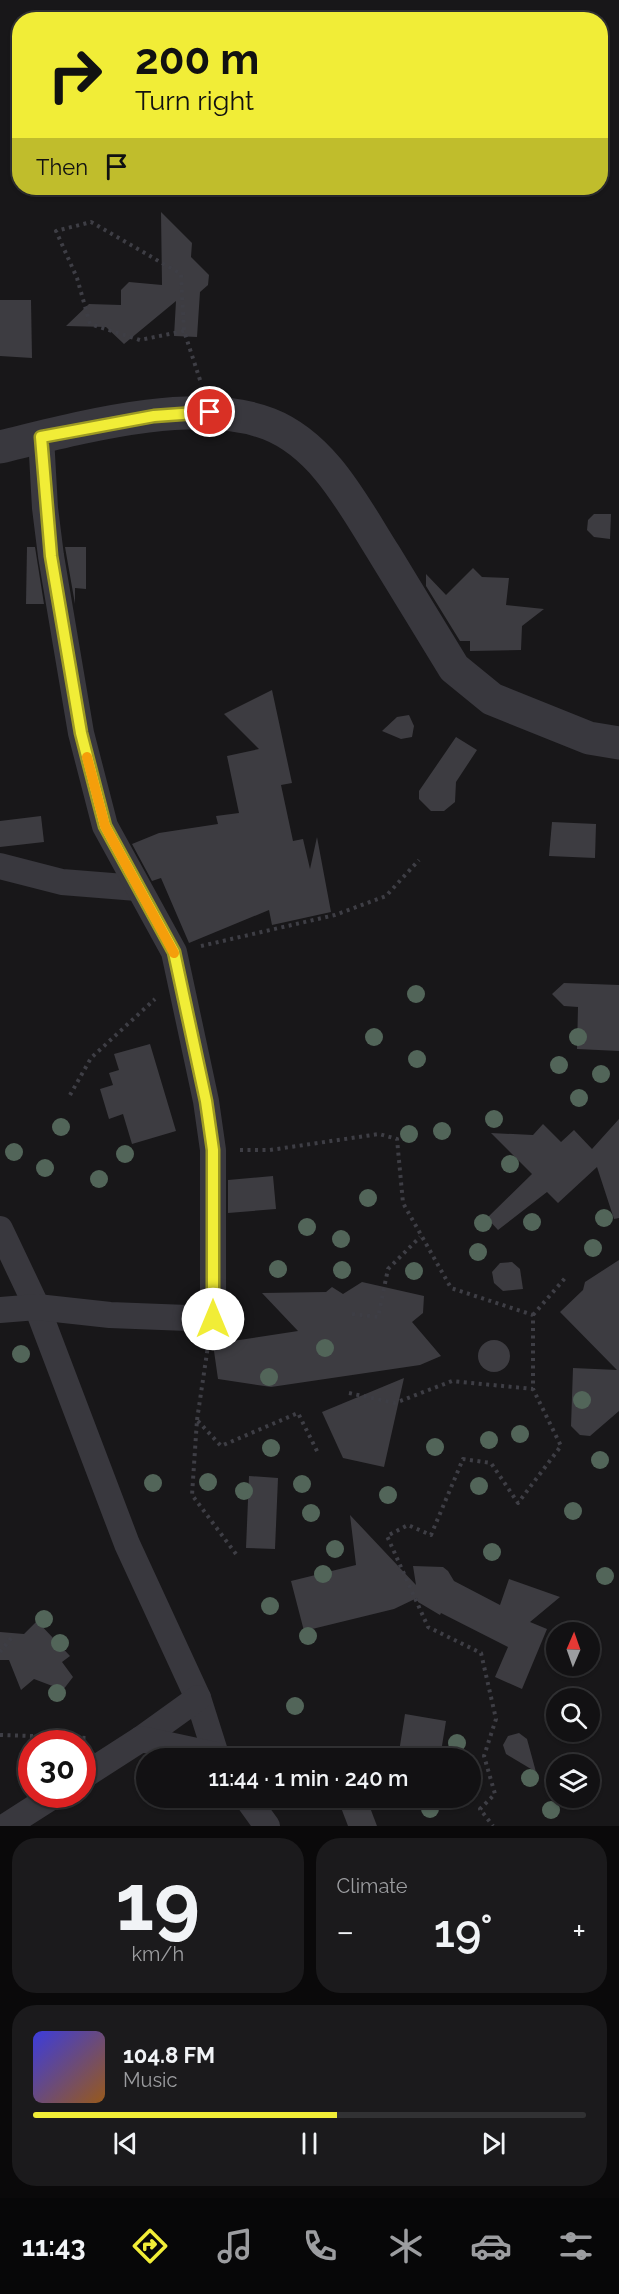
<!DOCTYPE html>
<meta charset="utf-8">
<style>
:root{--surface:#121113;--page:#1b1a1c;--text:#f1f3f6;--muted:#9c9da0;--line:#313133;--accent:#f1ed37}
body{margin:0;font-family:Raleway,sans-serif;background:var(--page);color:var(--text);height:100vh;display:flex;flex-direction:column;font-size:22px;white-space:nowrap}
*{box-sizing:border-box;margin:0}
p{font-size:20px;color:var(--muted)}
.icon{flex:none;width:33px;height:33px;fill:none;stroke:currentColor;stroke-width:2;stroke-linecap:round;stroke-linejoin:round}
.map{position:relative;height:1826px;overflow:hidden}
.drawer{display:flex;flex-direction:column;gap:12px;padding:12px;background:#0a090a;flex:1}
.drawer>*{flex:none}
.top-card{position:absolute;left:12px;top:12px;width:596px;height:183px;border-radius:24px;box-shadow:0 2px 4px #0004,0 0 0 2px var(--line);background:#f1ed37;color:#111;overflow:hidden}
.needle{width:39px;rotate:2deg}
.controls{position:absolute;left:546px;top:1622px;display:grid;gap:12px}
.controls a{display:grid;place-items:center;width:54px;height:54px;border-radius:50%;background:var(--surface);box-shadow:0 2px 4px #0004,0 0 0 2px var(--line);font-size:30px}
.speed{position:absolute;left:18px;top:1730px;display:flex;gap:12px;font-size:30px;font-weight:700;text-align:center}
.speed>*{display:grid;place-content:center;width:78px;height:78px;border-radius:50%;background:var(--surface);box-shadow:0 2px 4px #0004,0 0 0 2px var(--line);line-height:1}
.speed .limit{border:9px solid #d22;background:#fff;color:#111}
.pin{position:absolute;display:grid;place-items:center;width:51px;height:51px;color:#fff;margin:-26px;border:3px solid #fff;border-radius:50%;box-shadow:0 2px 6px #0007}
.me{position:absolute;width:66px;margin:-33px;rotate:0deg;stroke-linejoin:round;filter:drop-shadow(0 0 4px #0008)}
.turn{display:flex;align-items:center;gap:21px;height:126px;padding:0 24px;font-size:27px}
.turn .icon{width:78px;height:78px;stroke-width:2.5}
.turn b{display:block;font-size:42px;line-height:51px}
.then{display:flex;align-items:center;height:57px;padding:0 24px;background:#0003;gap:12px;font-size:22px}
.big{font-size:45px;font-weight:600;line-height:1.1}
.drawer .widget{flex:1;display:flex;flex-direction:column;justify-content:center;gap:9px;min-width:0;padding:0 21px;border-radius:24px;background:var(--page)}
.drawer .dial{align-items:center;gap:0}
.dial b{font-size:78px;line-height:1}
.song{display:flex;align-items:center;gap:18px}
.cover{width:72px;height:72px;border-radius:9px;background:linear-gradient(135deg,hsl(240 70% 55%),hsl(30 70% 35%))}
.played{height:6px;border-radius:3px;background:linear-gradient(90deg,var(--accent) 55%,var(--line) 55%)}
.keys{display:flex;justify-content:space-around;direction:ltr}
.heat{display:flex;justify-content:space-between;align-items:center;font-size:33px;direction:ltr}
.drawer .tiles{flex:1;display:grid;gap:12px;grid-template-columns:1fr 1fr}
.widget:last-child{grid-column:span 2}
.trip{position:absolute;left:136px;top:1748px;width:345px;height:60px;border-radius:30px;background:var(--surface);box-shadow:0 2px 4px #0004,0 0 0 2px var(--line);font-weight:600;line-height:60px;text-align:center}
.menu{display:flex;height:96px;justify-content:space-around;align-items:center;background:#070708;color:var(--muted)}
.menu .icon{width:42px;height:42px}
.menu .current{color:var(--accent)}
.menu b{font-size:27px;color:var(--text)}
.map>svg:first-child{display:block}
.building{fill:#3d3c41}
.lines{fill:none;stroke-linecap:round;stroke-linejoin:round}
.path{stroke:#3e3e45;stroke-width:4;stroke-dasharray:3 4.5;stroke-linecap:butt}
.minor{stroke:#39383e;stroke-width:26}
.tertiary{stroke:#39383e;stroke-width:33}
.tree{fill:#526559}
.route-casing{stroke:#9d9a24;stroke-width:15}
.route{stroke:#f1ed37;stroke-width:10}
.slow{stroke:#f59e0b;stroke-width:10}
</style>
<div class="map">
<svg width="619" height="1826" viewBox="0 0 619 1826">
<rect width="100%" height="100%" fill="#181719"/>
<g class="building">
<polygon points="161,212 192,243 191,257 209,275 208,285 200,292 197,337 174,336 176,301 124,344 106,327 66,326 89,304 121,305 121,290 129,282 162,285"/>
<polygon points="0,300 31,300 32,358 0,356"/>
<polygon points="594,514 611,514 610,539 594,537 587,530 588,520"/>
<polygon points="27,547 35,547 44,604 26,604"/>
<polygon points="65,547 86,547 86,589 75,588 75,604"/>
<polygon points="473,568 482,577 509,578 506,605 544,609 522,626 521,650 470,651 470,641 460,641 426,586 426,574 446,595"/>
<polygon points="272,690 292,783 281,785 293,841 303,839 310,869 317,837 331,912 272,925 269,910 189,943 161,878 152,881 132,844 159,833 218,824 216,816 239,813 227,756 259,749 224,714"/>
<polygon points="409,715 414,726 412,737 401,739 382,731 397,717"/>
<polygon points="456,737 477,750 456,782 455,802 444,811 431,811 419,799 419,791"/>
<polygon points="41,816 44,842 0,847 0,821"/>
<polygon points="552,822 596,824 595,858 549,856"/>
<polygon points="564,983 619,985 619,1051 577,1049 578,1007 564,1006 552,994"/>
<polygon points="150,1044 176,1131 132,1144 123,1114 109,1119 100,1089 113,1085 109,1073 119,1070 114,1054"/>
<polygon points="619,1119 619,1218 614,1219 597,1167 558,1203 547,1192 498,1230 487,1218 532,1174 491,1133 533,1135 543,1124 561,1142 574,1130 592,1149"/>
<polygon points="273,1176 276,1209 228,1213 228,1180"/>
<polygon points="619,1260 619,1411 590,1436 580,1435 571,1426 573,1368 617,1370 560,1312 583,1290 585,1282"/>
<polygon points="512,1262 520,1269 523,1289 503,1291 494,1283 492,1272 500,1263"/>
<polygon points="362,1282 424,1296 423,1313 412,1322 441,1356 420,1365 271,1387 218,1379 213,1344 298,1331 262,1293 326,1292 332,1287 343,1294"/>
<circle cx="494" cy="1356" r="16"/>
<polygon points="404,1378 384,1467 343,1458 322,1412"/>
<polygon points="249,1476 278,1478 275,1549 246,1548"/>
<polygon points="350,1515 416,1585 413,1566 443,1567 448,1571 454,1581 500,1605 509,1579 560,1597 530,1622 547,1629 522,1689 495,1677 508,1647 441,1613 440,1615 418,1602 417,1598 394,1609 304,1631 291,1581 356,1565"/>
<polygon points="37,1621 70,1656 62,1662 73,1677 63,1690 34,1679 21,1690 9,1660 0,1660 0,1632 24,1634"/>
<polygon points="405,1714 446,1721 440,1758 398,1758"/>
<polygon points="519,1733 527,1739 536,1772 506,1754 503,1745 508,1736"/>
<polygon points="337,1797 366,1797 377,1826 348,1826"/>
</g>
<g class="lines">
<g class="path">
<polyline points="184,331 140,340 90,324 77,278 56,231 91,222 181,274 184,331 201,383"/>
<polyline points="201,946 335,915 386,896 419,860"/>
<polyline points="70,1095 91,1058 155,999"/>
<polyline points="240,1150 270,1150 379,1134 397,1139 403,1203 451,1288 533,1315 533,1389 561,1446 518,1503 491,1463 463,1459 431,1535 408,1525 387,1536 428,1627 481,1653 496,1719 484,1756 495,1794 480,1809 493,1826"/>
<polyline points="352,1314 378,1317 388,1269 420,1237"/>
<polyline points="533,1315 566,1277"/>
<polyline points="349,1393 395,1403 452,1381 533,1389"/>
<polyline points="197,1420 208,1346"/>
<polyline points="236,1554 192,1495 197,1420 221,1446 298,1413 319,1455"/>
<polyline points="0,1652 12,1637"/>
<polyline points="0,1735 89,1738"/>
</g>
<g class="minor">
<polyline points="0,866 62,882 137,888"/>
<polyline points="0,1229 37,1307 127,1544 198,1698 217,1758"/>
<polyline points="0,1310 37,1307 110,1315 213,1319 213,1150 206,1101 174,952 105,826 81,733 51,556 45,508 41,437"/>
<polyline points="141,1739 198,1698"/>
<polyline points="82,1777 141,1739 215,1755"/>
<polyline points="246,1797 267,1826"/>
<polyline points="6,1826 56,1794"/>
</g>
<path class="tertiary" d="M0 447C75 429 195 395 269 424 325 446 355 508 385 555 408 593 431 630 454 668L492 699 589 738 619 743"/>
</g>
<g class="tree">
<circle cx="416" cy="994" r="9"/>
<circle cx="374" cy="1037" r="9"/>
<circle cx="578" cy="1037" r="9"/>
<circle cx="417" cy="1059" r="9"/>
<circle cx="559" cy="1065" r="9"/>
<circle cx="601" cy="1074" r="9"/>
<circle cx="579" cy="1098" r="9"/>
<circle cx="494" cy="1119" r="9"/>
<circle cx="61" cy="1127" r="9"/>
<circle cx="442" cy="1131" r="9"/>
<circle cx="409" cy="1134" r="9"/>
<circle cx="14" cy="1152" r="9"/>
<circle cx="125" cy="1154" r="9"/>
<circle cx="510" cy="1164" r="9"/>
<circle cx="45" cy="1168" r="9"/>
<circle cx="99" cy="1179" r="9"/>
<circle cx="368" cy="1198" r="9"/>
<circle cx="604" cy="1218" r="9"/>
<circle cx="532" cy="1222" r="9"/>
<circle cx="483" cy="1223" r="9"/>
<circle cx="307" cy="1227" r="9"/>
<circle cx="341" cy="1239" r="9"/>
<circle cx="593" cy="1248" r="9"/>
<circle cx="478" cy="1252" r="9"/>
<circle cx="278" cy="1269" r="9"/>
<circle cx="342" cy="1270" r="9"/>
<circle cx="414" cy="1271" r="9"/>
<circle cx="325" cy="1348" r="9"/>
<circle cx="21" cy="1354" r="9"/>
<circle cx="269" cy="1377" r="9"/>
<circle cx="582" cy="1400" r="9"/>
<circle cx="520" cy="1434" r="9"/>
<circle cx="489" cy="1440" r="9"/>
<circle cx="435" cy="1447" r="9"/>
<circle cx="271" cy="1448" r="9"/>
<circle cx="600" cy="1460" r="9"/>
<circle cx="208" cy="1482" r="9"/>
<circle cx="153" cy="1483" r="9"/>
<circle cx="302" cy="1484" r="9"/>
<circle cx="479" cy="1486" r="9"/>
<circle cx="244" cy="1491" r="9"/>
<circle cx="388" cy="1495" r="9"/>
<circle cx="573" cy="1511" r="9"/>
<circle cx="311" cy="1513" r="9"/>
<circle cx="335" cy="1549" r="9"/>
<circle cx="492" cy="1552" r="9"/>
<circle cx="323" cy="1574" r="9"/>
<circle cx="605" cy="1576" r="9"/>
<circle cx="270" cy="1606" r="9"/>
<circle cx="44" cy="1619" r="9"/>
<circle cx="308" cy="1636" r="9"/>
<circle cx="60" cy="1643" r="9"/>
<circle cx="57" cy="1693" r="9"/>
<circle cx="295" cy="1706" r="9"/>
<circle cx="457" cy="1743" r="9"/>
<circle cx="530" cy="1778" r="9"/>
<circle cx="430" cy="1809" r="9"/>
<circle cx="551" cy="1810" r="9"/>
</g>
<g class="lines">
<defs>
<polyline id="route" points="210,412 154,416 41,437 51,556 81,733 105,826 174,952 206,1101 213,1150 213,1319"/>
</defs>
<use href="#route" class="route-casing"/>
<use href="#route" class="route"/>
<polyline class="slow" points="87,757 105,826 174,953"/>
</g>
</svg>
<div class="controls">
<a><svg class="needle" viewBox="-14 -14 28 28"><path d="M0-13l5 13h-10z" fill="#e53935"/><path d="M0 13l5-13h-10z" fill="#9c9da0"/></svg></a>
<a><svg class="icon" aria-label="search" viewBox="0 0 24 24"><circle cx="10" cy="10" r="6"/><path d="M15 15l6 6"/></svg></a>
<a><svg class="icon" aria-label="layers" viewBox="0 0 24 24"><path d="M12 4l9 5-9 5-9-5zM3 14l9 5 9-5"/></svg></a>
</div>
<div class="speed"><div class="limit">30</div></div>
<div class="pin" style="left:210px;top:412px;background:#d93025"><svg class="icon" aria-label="arrive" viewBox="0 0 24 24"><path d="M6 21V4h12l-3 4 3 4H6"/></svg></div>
<svg class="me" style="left:213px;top:1319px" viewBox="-20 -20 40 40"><circle r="19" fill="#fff"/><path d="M0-13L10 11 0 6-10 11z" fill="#f1ed37"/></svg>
<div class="trip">11:44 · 1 min · 240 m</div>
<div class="top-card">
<div class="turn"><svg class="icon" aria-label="right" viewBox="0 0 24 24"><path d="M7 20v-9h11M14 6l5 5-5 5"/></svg><div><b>200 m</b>Turn right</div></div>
<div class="then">Then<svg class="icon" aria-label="arrive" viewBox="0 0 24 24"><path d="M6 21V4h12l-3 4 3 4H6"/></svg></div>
</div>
</div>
<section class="drawer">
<div class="tiles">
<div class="widget dial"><b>19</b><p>km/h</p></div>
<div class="widget"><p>Climate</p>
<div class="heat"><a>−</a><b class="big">19°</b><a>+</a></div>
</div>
<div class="widget">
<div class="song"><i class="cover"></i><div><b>104.8 FM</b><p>Music</p></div></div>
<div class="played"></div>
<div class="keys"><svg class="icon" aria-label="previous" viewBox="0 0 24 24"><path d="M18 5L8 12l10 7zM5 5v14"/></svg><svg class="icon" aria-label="pause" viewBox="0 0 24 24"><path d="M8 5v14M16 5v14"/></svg><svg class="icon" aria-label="next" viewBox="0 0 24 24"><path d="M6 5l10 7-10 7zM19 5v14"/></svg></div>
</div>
</div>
</section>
<nav class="menu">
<b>11:43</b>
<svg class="icon current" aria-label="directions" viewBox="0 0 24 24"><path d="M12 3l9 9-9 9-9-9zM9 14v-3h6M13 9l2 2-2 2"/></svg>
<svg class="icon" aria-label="music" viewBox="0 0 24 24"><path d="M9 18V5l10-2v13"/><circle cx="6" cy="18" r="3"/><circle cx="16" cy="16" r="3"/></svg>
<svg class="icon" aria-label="phone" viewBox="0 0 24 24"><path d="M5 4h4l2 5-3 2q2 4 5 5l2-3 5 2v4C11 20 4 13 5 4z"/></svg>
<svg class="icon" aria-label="climate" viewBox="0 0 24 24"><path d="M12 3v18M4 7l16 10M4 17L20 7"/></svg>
<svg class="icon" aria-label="car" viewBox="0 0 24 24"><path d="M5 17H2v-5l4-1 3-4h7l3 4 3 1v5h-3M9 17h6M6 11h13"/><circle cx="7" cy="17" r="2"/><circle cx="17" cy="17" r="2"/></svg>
<svg class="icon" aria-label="filters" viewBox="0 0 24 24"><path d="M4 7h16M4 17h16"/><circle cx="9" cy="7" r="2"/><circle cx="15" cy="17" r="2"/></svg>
</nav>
